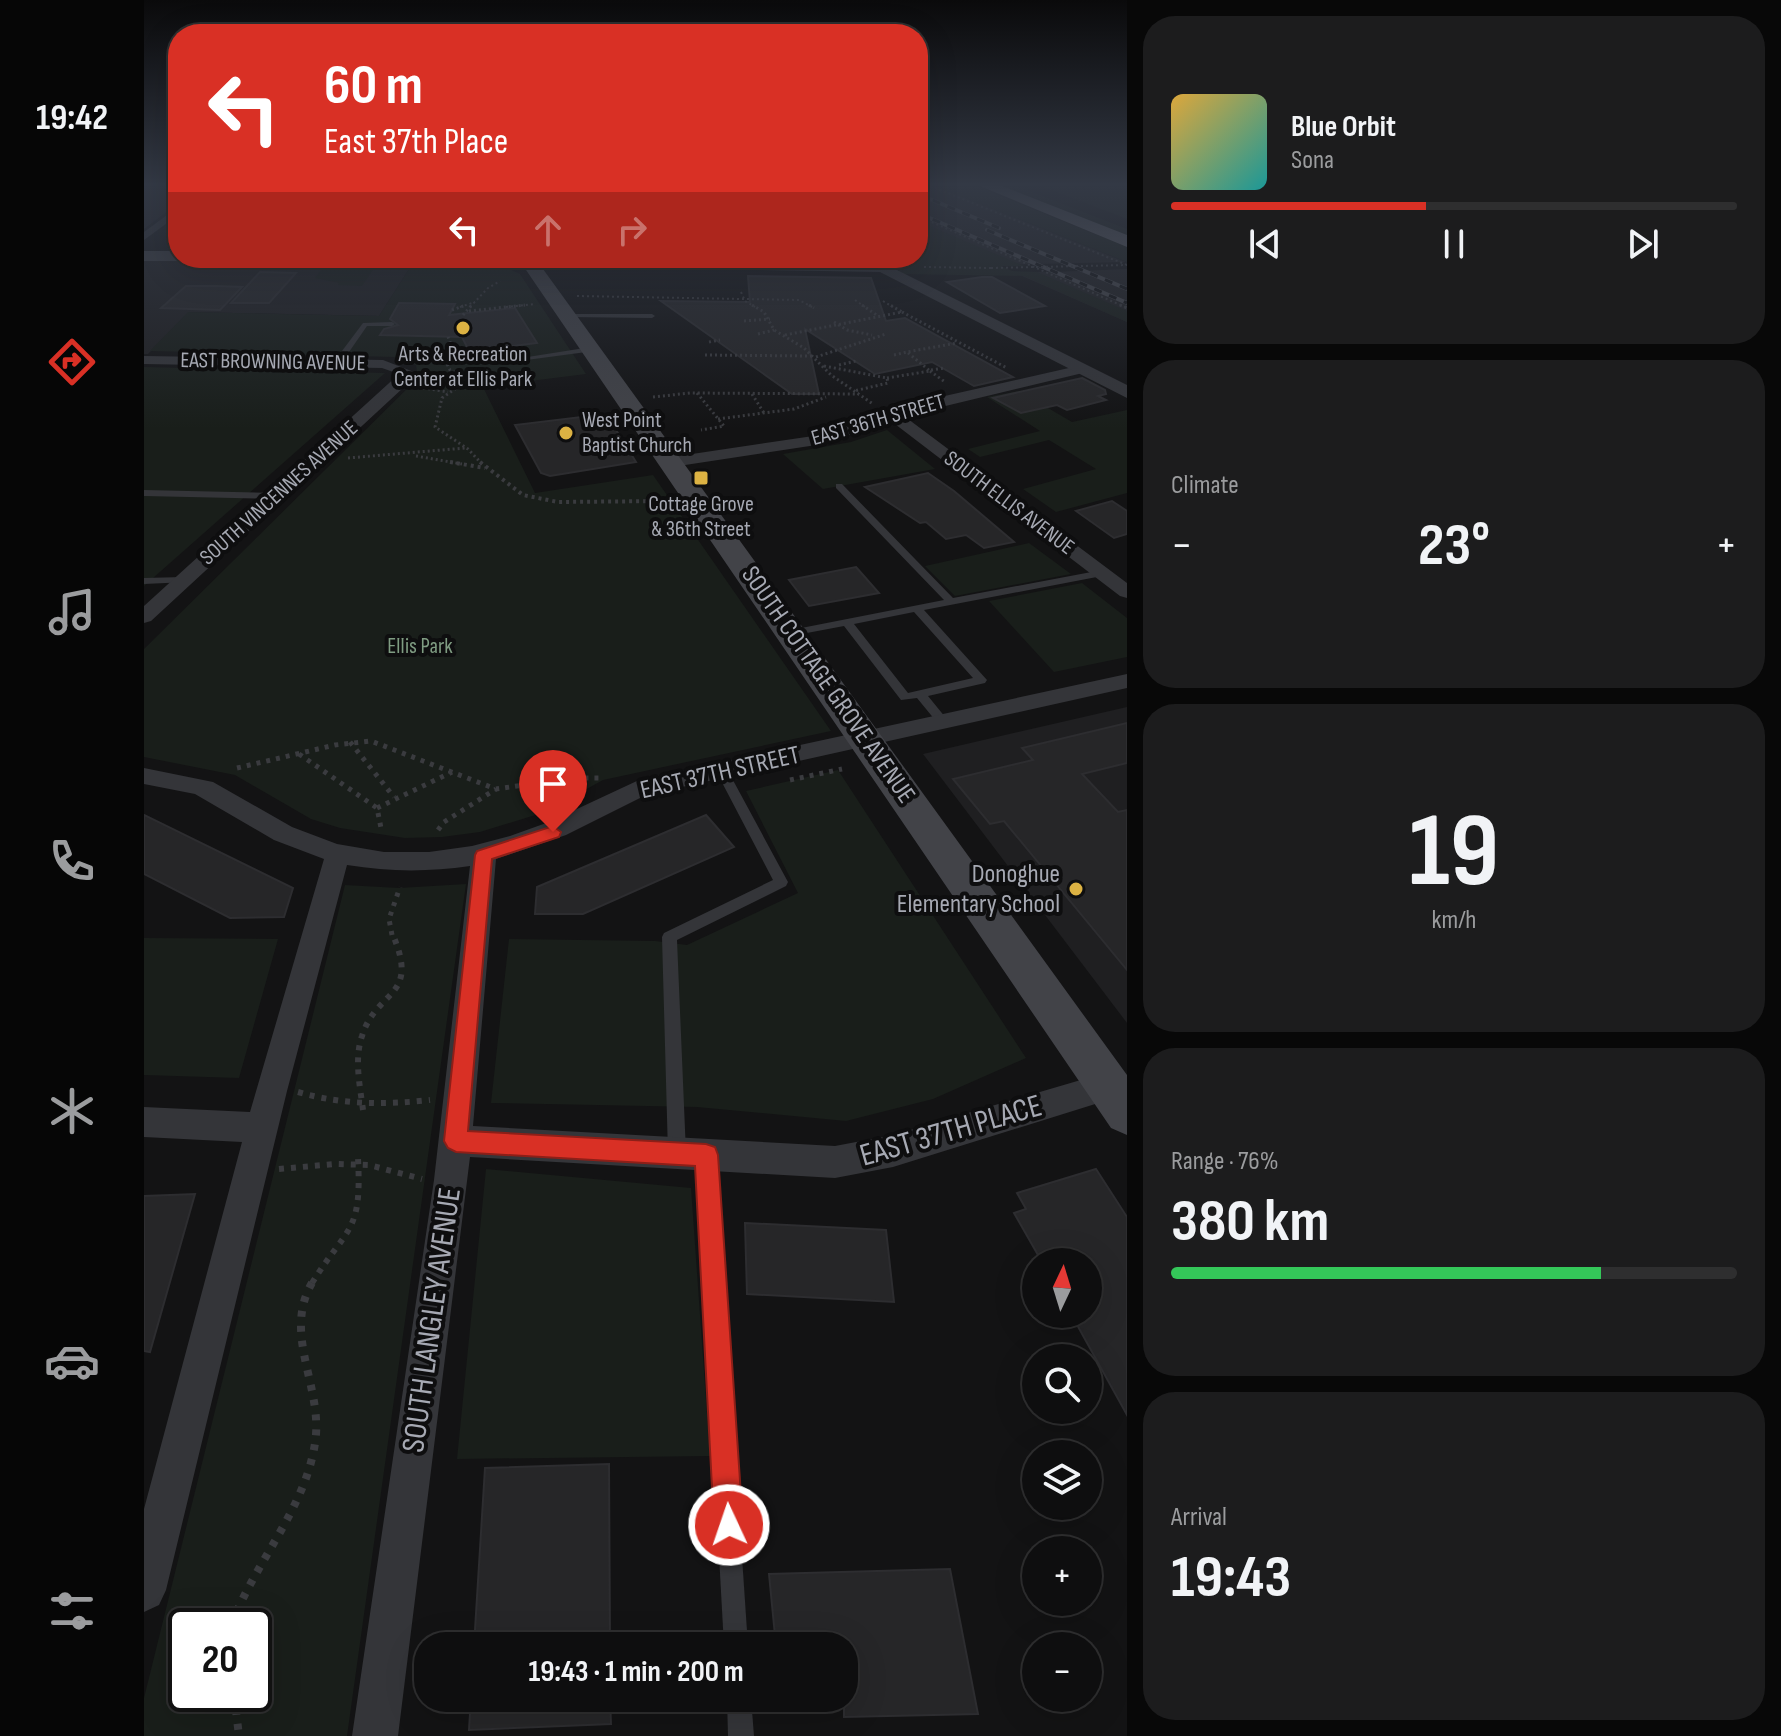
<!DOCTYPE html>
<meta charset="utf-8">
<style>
:root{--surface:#0e0e0f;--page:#1c1c1d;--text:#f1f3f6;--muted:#9b9c9e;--line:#2e2e2f;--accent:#d93025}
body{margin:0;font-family:"Sofia Sans Condensed",sans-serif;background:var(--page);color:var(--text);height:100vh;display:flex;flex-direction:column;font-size:30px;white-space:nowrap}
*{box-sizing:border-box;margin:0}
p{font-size:26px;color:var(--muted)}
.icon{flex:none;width:44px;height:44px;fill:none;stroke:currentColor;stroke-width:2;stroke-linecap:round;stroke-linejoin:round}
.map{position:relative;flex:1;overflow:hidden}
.details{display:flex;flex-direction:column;gap:16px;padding:16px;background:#080808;width:654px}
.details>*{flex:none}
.hud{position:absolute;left:24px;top:24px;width:760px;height:244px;border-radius:32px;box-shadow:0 8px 32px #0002,0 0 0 2px var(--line);background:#d93025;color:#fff;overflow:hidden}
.needle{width:52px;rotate:4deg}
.tools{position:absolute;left:878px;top:1248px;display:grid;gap:16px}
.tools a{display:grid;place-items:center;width:80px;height:80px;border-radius:50%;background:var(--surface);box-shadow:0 8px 32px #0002,0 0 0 2px var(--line);font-size:40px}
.speed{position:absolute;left:24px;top:1608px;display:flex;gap:16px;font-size:40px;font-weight:700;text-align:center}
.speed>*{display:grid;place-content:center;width:104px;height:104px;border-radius:50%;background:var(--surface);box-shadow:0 8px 32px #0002,0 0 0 2px var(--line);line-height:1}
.speed .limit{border:4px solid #111;border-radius:12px;background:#fff;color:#111}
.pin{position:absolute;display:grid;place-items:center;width:68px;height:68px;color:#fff;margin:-82px -34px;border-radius:50% 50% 50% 0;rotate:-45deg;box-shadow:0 0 8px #0007}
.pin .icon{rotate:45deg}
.me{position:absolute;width:88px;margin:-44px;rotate:357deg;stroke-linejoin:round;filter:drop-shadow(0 0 6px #0008)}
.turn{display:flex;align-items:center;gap:28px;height:168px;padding:0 24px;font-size:36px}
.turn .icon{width:104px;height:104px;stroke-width:2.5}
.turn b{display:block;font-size:56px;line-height:68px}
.lanes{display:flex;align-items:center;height:76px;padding:0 24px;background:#0003;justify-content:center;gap:40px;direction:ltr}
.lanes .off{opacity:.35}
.big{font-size:60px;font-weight:700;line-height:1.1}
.details .widget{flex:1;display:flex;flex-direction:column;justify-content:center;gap:12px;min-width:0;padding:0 28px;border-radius:32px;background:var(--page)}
.details .dial{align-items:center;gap:0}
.dial b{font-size:104px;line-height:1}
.song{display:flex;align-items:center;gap:24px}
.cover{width:96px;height:96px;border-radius:12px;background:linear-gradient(135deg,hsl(40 70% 55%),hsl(180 70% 35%))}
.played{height:8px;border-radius:4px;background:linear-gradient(90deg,var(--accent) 45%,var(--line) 45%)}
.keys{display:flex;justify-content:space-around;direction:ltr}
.heat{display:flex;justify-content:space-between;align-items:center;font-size:44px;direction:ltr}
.charge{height:12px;border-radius:6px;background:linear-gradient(90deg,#34c759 76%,var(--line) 0)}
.trip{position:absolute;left:270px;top:1632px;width:444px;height:80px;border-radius:32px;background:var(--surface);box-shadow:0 8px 32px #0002,0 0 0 2px var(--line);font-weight:700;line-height:80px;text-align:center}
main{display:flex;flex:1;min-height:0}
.tab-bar{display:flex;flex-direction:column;width:144px;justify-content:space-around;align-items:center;background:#060606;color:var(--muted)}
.tab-bar .icon{width:56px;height:56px}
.tab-bar .selected{color:var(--accent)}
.tab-bar b{font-size:36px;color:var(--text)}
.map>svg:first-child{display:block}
.built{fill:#1f1f21}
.green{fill:#191e1a;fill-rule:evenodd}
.building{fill:#262628;stroke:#2d2d30;stroke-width:2}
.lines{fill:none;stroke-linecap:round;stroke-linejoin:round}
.path-far5{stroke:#3a3b3f;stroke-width:2;stroke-dasharray:2 3;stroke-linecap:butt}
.path-far4{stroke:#3a3b3f;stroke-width:3;stroke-dasharray:2 3;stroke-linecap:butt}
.path-far3{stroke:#3a3b3f;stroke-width:4;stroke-dasharray:3 4;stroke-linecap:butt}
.path-far2{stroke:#3a3b3f;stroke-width:5;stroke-dasharray:4 6;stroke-linecap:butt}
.path-far1{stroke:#3a3b3f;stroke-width:6;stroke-dasharray:5 7;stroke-linecap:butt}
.path{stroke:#3a3b3f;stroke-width:8;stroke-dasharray:6 9;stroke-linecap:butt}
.service{fill:#343539;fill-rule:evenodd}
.minor{fill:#343539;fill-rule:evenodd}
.tertiary{fill:#343539;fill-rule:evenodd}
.secondary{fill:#424348;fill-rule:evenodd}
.motorway{fill:#616269;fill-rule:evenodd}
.rail-casing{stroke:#47484d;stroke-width:4}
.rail{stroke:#0e0e0f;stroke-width:3;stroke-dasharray:8;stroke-linecap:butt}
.path-bridge{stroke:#3a3b3f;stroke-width:2;stroke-dasharray:2 3;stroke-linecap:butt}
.route{fill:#d93025;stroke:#8d1f18;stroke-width:2}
.poi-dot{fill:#dcb243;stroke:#0e0e0f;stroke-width:3}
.labels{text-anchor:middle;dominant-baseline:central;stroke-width:8;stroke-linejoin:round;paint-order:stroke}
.far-poi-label{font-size:22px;fill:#a6a9b3;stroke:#0e0e0f}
.far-street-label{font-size:22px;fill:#a6a9b3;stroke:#0e0e0f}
.far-park-label{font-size:22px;fill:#7f9c82;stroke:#0e0e0f}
.street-label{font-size:26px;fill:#a6a9b3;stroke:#0e0e0f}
.poi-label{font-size:26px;fill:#a6a9b3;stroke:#0e0e0f;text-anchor:end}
.near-street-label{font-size:32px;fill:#a6a9b3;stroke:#0e0e0f}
</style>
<main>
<nav class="tab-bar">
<b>19:42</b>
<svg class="icon selected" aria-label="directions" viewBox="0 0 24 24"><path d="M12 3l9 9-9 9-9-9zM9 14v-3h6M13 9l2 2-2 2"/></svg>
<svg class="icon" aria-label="music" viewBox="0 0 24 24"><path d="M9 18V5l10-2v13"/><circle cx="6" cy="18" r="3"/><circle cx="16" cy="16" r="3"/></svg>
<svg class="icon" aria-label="phone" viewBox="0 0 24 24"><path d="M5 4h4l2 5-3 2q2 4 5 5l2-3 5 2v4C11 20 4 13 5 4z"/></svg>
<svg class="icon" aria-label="climate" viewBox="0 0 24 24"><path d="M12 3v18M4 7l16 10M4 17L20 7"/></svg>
<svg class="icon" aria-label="car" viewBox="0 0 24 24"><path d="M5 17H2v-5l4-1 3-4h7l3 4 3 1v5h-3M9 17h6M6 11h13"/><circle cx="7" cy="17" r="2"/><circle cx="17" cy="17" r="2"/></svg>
<svg class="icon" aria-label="filters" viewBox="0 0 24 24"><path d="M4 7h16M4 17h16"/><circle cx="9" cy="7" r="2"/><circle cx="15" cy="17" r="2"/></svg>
</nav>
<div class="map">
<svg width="983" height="1736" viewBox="0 0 983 1736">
<rect width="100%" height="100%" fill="#131314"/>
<g class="built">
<polygon points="0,186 34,186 34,203 0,229"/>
<polygon points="774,186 792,186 982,262 854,265 774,228"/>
<polygon points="0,260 267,266 235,316 45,312 4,354 0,354"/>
<polygon points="983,269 983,322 869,272 909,272"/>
<polygon points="983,707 983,1023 779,754"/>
</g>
<g class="green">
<polygon points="792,186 832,186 983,247 983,262"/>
<polygon points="856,186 873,186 983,229 983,236"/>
<polygon points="897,186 983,186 983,219"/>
<polygon points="774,221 880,266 857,266 868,271 893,272 983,311 983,322 880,276 753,274 756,269 741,264 631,262 631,258 774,258"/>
<polygon points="267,266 365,269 376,274 442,374 339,387 391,493 509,475 687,731 459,780 401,812 336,832 298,837 261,838 196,828 167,819 91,775 0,757 0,649 274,378 272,365 250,357 6,351 44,312 235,316"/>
<polygon points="183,268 229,270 218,286 194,285 195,283 171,278 178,269"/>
<polygon points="0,367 241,373 0,586"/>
<polygon points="875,391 928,422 983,410 983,493 912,512 879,489 952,469 905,440 836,457 824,449 896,431 843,397"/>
<polygon points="743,430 791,469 679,489 639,454 707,442"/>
<polygon points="885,543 927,574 811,596 781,566"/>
<polygon points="938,583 983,618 983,657 910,672 845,601"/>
<polygon points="694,770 882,1058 789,1099 702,1121 553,1107 347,1103 365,939 511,941 543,945 654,893 602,791"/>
<path d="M322 884 203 1736H0V1698L201 885 255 888ZM42 1626H110V1694H42Z"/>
<polygon points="0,938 134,939 95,1078 0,1075"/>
<polygon points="342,1169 547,1188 566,1456 313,1459"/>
</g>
<g class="building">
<polygon points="116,272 152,273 125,303 87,303"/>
<polygon points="604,276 727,278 742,321 761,318 869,377 830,386 788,362 731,374 661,329 675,394 648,394 517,301 606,302"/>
<polygon points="838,277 848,277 901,306 856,313 803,282"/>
<polygon points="42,286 73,286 98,287 76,310 17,308"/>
<polygon points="255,303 311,304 305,315 371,308 393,343 325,351 318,337 236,335 240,329 254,325 246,319"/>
<polygon points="938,378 961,390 962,394 954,396 962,400 923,410 913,405 877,413 849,398"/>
<polygon points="462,414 492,462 406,476 397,473 371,425"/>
<polygon points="784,473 810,491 870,542 840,548 822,535 802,539 782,522 776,523 721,487"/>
<polygon points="968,501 983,511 983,534 970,538 932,511"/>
<polygon points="712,567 735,593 665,606 645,580"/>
<polygon points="983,723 983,763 938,774 974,812 983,810 983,970 860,821 846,824 809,779 889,760 878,748"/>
<polygon points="0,815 149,888 140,917 86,918 0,874"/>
<polygon points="562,815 590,847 439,914 391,914 393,887"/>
<polygon points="952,1169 983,1217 983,1415 927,1314 944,1314 944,1262 898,1262 870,1213 882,1209 873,1193"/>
<polygon points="51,1194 6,1352 0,1351 0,1196"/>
<polygon points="601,1223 742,1230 750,1302 603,1294"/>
<polygon points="465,1464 466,1646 330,1646 341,1468"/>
<polygon points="806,1569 834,1714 700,1717 700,1646 632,1646 625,1574"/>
<polygon points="327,1698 466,1698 467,1724 325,1730"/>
</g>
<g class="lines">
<g class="path-far5">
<polyline points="786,186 983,265"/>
<polyline points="774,216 981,307"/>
<polyline points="780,267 847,268"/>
<polyline points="597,292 601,301 611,307"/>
<polyline points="433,296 655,300 668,307"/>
<polyline points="711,300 721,307"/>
<polyline points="739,301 749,307"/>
<polyline points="316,307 331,302"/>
<polyline points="326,307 344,288 356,281"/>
<polyline points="362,307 391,304"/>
</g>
<g class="path-far4">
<polyline points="608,305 620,312 630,330 660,348 687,375 729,404"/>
<polyline points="665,305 670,308"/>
<polyline points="718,305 734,316"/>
<polyline points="976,305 983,308"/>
<polyline points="308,310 322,305"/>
<polyline points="325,311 381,305"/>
<polyline points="758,312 863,368"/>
<polyline points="319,315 328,305"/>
<polyline points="600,321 626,319"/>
<polyline points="690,322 703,330 728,335"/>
<polyline points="614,334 630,330"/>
<polyline points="641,335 758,312 746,305"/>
<polyline points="565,342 576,340"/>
<polyline points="308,351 337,355 363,353"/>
<polyline points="561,355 668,356"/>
<polyline points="750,355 763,352"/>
<polyline points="672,357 742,334"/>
<polyline points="301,360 309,349 304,337"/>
<polyline points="276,363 301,360 306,370 316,375 316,384"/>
<polyline points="695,365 712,361"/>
<polyline points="680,366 743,378 744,383 710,391"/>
<polyline points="787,370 801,368"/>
<polyline points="786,371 801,382"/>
<polyline points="316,375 336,379"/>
<polyline points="743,378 786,371 763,352 813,343"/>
<polyline points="274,387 304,392"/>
<polyline points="553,393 580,426 557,430"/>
<polyline points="608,394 620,413"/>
<polyline points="509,397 546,393 715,394"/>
<polyline points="574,419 650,409 682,397"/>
<polyline points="272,456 318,464"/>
<polyline points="204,458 321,448"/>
<polyline points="338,464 324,449 291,427 298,398 318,384 376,376"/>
</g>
<g class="path-far3">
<polyline points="306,462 341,468"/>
<polyline points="336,462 379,495 414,502 526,501"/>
</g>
<g class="path-far2">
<polyline points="206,742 250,797"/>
<polyline points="155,754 233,808 237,828"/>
<polyline points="93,768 191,745 227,741 352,789 428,778 455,778"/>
<polyline points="646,780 698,769"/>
<polyline points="233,808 308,772"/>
<polyline points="294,830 300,822 352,789"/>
<polyline points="248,935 245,919 256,887"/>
</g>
<g class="path-far1">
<path d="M154 1092C199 1105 240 1105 286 1100"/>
<path d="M219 1110C216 1086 210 1059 218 1036 233 988 277 999 248 933"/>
<polyline points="135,1169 191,1164 225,1165 278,1179"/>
<path d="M168 1283C204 1225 218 1234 214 1158"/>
</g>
<g class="path">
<path d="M87 1626C110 1563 161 1510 171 1443 180 1387 137 1334 169 1281"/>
<polyline points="90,1694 95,1736"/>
</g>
<g class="service">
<polygon points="421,314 508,314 511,316 508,318 423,317"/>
<polygon points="219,323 248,322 251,324 248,326 223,326 196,365 190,365 189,363"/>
<polygon points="447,347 450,351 375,361 371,359"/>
<path d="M692 484H698L809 598 958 570 963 573 958 576 780 610 843 680 841 683 784 696 806 723 800 727 796 726 773 698 757 700 700 626 647 636 642 633 647 630 800 600 692 488ZM770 612 829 678 764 693 710 624Z"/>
<polygon points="0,490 132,493 137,496 132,499 0,496"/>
<polygon points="40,577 44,578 44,582 0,584 0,578"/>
<polygon points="578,767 584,771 644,882 642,886 533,940 542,1153 539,1159 533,1161 527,1159 524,1153 518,937 520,933 629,880 572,771"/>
<polygon points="562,1147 568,1149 571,1155 604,1646 580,1646 553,1155 556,1149"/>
<polygon points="583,1698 607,1698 610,1736 584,1736"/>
</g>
<g class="minor">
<polygon points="34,207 34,215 0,240 0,232"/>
<polygon points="0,356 239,360 270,372 259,388 7,621 0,623 0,606 255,374 238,368 0,364"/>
<polygon points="938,365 945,369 943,372 760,416 983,583 983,598 976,596 747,421 679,444 528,467 520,462 528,457 676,435 774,402"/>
<path d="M983 674V688L502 795 422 835 352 859 329 1126 691 1146 749 1135 964 1072 975 1076 980 1086 975 1096 964 1100 749 1167 691 1178 326 1157 254 1736H208L290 1180 326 866C284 872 246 872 203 865L143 1091 22 1590 15 1605 0 1612V1509L98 1142 0 1137V1107L106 1112 180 859 130 840 51 794 0 784V768L69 782 148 827 193 844 240 852H285L328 846 366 836 405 822 495 780Z"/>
</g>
<polygon class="tertiary" points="383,258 739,263 983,385 983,398 736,272 385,266 378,262"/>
<g class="secondary">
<polygon points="0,251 34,251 34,258 41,258 34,261 0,261"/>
<polygon points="116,258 391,258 983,1075 983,1135 967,1128 380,267 124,263"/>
</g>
<polygon class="motorway" points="836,186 858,186 983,235 983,247"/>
<defs>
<g id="rail">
<polyline points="774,194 855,228"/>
<polyline points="774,213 983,303"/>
<polyline points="843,230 983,289"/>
</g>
</defs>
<use href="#rail" class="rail-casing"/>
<use href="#rail" class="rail"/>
<polyline class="path-bridge" points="847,268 983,265"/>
</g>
<linearGradient id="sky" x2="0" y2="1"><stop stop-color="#0a0a0b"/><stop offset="0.43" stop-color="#333945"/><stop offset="1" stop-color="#333945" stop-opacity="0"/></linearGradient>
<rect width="983" height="429" fill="url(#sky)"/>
<polygon class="route" points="409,826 417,832 415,837 348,859 324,1131 562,1144 571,1147 574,1155 599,1525 595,1536 585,1540 574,1536 570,1525 551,1166 312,1152 304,1148 300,1141 331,855 333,851"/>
<g class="poi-dot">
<circle cx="319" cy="328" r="8"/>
<circle cx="422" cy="433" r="8"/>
<rect x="549" y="470" width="16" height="16" rx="4"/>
<circle cx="932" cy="889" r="8"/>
</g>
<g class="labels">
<g class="far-poi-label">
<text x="319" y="354">Arts &amp; Recreation<tspan x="319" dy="25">Center at Ellis Park</tspan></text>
<text x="438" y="420" text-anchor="start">West Point<tspan x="438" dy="25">Baptist Church</tspan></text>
<text x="557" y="504">Cottage Grove<tspan x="557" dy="25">&amp; 36th Street</tspan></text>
</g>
<g class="far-street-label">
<text transform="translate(129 362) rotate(1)">EAST BROWNING AVENUE</text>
<text transform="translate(734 420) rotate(-16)">EAST 36TH STREET</text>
<text transform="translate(135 493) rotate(-42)">SOUTH VINCENNES AVENUE</text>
<text transform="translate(865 503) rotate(37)">SOUTH ELLIS AVENUE</text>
</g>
<g class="far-park-label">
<text x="276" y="646">Ellis Park</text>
</g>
<g class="street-label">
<text transform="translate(684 685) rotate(55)">SOUTH COTTAGE GROVE AVENUE</text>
<text transform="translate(576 773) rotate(-13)">EAST 37TH STREET</text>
</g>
<g class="poi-label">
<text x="916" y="874">Donoghue<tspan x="916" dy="30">Elementary School</tspan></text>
</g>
<g class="near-street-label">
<text transform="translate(807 1131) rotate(-16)">EAST 37TH PLACE</text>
<text transform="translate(288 1320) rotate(-82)">SOUTH LANGLEY AVENUE</text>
</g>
</g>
</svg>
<div class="tools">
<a><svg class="needle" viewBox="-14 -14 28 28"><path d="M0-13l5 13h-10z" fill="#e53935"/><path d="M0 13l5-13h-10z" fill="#9b9c9e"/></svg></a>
<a><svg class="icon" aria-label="search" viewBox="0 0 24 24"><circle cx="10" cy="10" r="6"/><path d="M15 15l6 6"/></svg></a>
<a><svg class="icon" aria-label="layers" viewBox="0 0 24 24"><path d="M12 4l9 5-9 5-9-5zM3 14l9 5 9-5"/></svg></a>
<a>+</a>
<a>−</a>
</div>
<div class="speed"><div class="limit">20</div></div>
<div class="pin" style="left:409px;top:832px;background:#d93025"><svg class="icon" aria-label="arrive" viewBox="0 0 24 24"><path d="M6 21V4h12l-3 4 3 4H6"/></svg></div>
<svg class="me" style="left:585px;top:1525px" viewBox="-20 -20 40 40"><circle r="17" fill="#d93025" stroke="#fff" stroke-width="3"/><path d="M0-11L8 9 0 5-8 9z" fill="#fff"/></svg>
<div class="trip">19:43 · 1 min · 200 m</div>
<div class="hud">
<div class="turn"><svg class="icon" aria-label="left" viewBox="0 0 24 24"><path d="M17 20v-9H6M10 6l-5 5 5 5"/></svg><div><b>60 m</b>East 37th Place</div></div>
<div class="lanes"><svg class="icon" aria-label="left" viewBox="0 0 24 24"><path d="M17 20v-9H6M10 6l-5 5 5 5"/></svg><svg class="icon off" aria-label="ahead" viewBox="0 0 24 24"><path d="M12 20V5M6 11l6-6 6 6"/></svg><svg class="icon off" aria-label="right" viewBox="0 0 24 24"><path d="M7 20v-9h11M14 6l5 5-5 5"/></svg></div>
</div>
</div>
<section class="details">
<div class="widget">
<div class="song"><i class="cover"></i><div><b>Blue Orbit</b><p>Sona</p></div></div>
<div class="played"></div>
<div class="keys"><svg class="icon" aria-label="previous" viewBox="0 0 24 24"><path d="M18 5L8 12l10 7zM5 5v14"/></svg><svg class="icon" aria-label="pause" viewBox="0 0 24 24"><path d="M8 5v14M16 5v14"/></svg><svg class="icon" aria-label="next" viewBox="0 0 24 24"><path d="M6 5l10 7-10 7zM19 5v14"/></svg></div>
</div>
<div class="widget"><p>Climate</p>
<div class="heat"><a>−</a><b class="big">23°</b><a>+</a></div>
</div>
<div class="widget dial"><b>19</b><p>km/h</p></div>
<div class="widget"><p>Range · 76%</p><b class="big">380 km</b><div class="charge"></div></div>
<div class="widget"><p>Arrival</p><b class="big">19:43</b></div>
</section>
</main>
